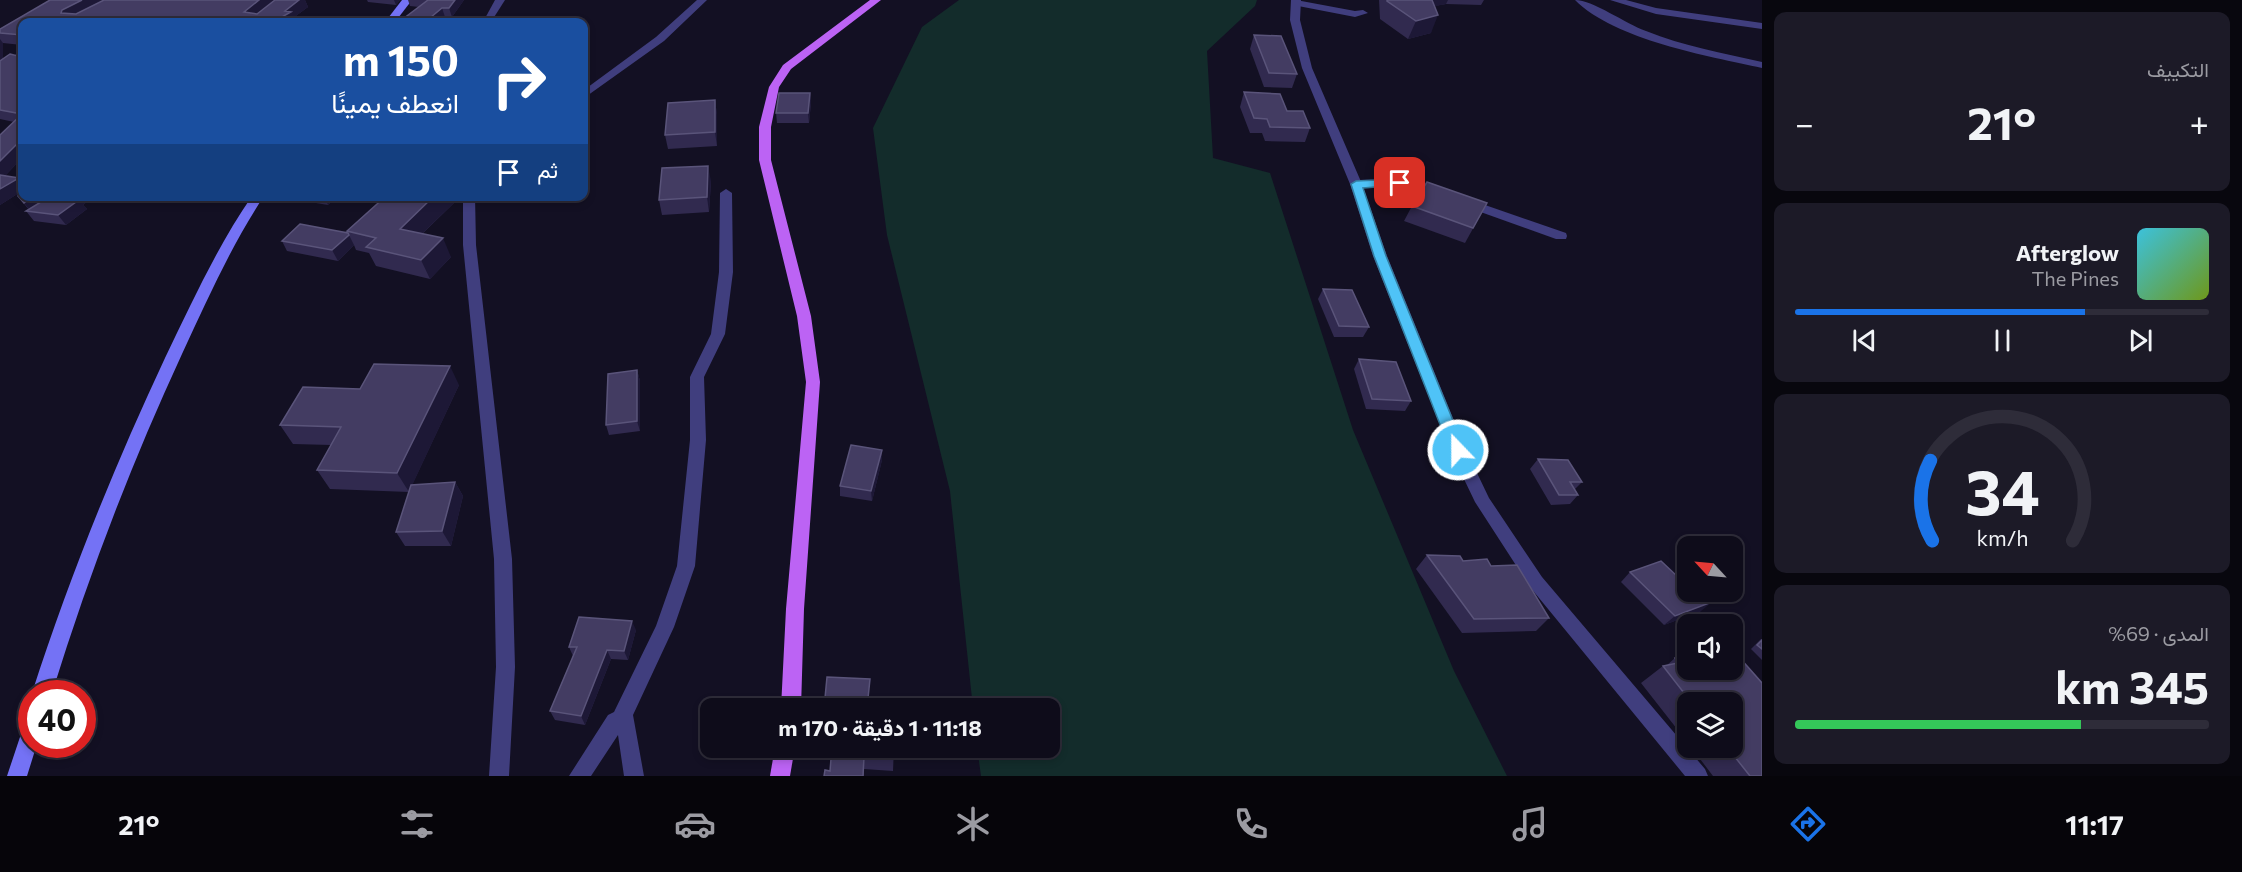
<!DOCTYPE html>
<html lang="ar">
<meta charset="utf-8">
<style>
:root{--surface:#0e0c1a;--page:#1c1a27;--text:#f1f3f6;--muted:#9b9ba2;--line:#2e2c39;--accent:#1a73e8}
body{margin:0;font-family:Commissioner,Vazirmatn,sans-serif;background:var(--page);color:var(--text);direction:rtl;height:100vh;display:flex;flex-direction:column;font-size:22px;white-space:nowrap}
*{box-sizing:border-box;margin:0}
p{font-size:20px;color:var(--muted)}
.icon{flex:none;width:33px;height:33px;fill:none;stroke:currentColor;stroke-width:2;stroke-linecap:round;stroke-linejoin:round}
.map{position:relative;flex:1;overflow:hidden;direction:ltr}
.drawer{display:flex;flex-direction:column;gap:12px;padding:12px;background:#08070e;width:480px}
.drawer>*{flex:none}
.banner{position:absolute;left:18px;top:18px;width:570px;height:183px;border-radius:12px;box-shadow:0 3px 9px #0003,0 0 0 2px var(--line);direction:rtl;background:#1a4fa0;color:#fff;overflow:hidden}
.needle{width:39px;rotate:296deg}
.fabs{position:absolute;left:1677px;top:536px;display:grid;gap:12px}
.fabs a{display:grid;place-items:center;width:66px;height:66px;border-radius:12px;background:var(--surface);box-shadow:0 3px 9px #0003,0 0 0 2px var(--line);font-size:30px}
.speed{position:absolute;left:18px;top:680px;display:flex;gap:12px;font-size:30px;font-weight:700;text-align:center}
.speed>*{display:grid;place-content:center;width:78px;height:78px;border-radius:50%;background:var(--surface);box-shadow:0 3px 9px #0003,0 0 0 2px var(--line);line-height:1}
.speed .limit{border:9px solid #d22;background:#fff;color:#111}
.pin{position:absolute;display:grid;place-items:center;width:51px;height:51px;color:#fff;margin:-26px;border-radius:12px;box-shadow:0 3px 9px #0006}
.me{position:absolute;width:66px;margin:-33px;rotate:338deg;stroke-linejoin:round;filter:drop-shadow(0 0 4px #0008)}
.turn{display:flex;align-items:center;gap:21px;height:126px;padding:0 30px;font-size:27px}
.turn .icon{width:78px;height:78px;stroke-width:2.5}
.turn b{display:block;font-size:42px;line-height:51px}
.then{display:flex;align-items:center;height:57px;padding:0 30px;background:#0003;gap:12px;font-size:22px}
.big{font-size:45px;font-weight:700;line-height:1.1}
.drawer .widget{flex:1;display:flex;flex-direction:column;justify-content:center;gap:9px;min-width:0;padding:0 21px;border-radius:12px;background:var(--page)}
.drawer .dial{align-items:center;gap:0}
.dial svg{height:156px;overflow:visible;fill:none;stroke:var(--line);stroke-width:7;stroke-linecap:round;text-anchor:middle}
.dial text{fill:var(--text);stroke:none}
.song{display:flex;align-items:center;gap:18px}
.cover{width:72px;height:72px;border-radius:9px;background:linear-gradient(135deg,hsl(190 70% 55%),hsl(80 70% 35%))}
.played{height:6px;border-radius:3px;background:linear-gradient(90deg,var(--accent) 70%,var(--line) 70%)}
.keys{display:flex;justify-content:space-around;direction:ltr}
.heat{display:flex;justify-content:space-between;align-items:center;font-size:33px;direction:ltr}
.charge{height:9px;border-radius:4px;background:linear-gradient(90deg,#34c759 69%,var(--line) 0)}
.trip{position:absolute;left:700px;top:698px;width:360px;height:60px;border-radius:12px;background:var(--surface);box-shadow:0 3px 9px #0003,0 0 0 2px var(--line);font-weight:700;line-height:60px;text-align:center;direction:rtl}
.tab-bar{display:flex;height:96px;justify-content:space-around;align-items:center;background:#06050a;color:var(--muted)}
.tab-bar .icon{width:42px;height:42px}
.tab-bar .selected{color:var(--accent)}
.tab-bar b{font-size:27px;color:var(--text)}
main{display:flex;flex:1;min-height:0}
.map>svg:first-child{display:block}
.green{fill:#132c2b}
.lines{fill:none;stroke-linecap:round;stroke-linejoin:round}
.minor{fill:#403e7e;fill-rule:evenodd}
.tertiary{fill:#403e7e;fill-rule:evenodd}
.secondary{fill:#7472f5;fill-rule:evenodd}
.primary{fill:#bc63f4;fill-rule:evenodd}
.wall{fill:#312a4f}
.shaded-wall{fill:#1d1836}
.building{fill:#433c62;stroke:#5a547a;stroke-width:1.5}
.route{fill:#4fc3f7;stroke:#337fa1;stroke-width:1.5}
</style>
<main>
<section class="drawer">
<div class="widget"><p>التكييف</p>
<div class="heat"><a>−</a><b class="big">21°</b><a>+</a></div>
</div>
<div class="widget">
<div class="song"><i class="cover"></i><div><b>Afterglow</b><p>The Pines</p></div></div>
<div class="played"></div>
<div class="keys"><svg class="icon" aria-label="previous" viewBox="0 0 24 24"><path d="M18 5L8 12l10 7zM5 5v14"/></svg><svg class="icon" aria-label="pause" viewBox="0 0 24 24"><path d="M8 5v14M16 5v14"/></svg><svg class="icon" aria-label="next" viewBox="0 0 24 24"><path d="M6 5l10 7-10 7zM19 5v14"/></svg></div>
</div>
<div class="widget dial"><svg viewBox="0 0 100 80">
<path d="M14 69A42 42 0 1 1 86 69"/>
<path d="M14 69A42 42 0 0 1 13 28" stroke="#1a73e8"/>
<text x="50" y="56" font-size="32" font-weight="700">34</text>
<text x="50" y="72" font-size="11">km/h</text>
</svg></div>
<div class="widget"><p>المدى · 69%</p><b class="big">345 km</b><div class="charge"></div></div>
</section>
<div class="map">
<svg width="1762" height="776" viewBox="0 0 1762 776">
<rect width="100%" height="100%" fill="#131023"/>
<polygon class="green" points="959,0 1257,0 1255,6 1207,51 1213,158 1270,173 1353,430 1454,671 1507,776 981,776 977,747 1050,747 1050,708 973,708 950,491 887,235 873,128 922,27"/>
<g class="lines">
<g class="minor">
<polygon points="495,0 505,0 491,22 483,22"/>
<polygon points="697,0 707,0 664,41 584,98 584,90 656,37"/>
<polygon points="1296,0 1355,11 1363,10 1368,13 1355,17 1293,5 1293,1"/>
<path d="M1575 0C1593 0 1626 24 1646 31 1683 46 1723 53 1762 62V68C1708 56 1615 40 1575 0Z"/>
<polygon points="1610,0 1626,0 1656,8 1762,23 1762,29 1656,14"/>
<polygon points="1400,179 1446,191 1448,194 1442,198 1400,187 1356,188 1350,184 1356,180"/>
<polygon points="726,189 732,193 733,272 725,334 704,377 706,440 695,566 674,627 633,715 644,776 624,776 618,735 591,776 569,776 608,715 614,712 656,626 677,566 690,440 690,377 711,334 719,272 720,193"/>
<polygon points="463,196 475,196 476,245 512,559 515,667 509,776 489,776 496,667 494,559 463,245"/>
<polygon points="1465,198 1566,233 1567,236 1566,239 1556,239 1461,205 1461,199"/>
</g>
<polygon class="tertiary" points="1291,0 1301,0 1300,20 1312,68 1362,184 1387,256 1466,450 1489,498 1542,577 1705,769 1708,776 1685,776 1530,587 1475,502 1450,450 1373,256 1350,184 1302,68 1290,20"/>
<g class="secondary">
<polygon points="402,0 412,0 395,22 385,22"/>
<polygon points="22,50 22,58 0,75 0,67"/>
<path d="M252 196H264C231 246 207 300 182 354 131 464 88 577 52 693H32C69 578 114 467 165 358 192 302 217 247 252 196Z"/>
<polygon points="32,720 32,744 37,744 27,776 7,776 25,722"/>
</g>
<g class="primary">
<polygon points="870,0 881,0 791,69 779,87 771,127 771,160 811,316 820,382 804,609 801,708 781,708 786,609 806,382 797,316 759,160 759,127 769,87 783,65"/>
<polygon points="775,747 795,747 790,776 770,776"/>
</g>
</g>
<g class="wall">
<polygon points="50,0 305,0 308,7 293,18 295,22 22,22 22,45 3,43 3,60 10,54 22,57 22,158 5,176 19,178 22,183 22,191 0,205 0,135 14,122 0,119 0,29"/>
<polygon points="367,0 400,0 396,5 368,2"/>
<polygon points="408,0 464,0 452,17 445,17 439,22 399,22 419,7 410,6"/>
<polygon points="1379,0 1484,0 1481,5 1446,4 1434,6 1431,33 1408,39 1380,19"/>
<polygon points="1254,35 1297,74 1292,88 1264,87 1250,49"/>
<polygon points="1244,92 1287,111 1310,128 1305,142 1265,141 1262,133 1250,133 1240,107"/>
<polygon points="810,93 811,103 809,123 777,123 776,113"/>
<polygon points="715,100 717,115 717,146 668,149 665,135"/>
<polygon points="711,181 709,212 662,215 659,200"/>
<polygon points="18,196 94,196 83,205 87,209 66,225 34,221 26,211 29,210"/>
<polygon points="301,196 338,196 328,205 304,201"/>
<polygon points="350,196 453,196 455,202 422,234 451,257 430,279 376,266 369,253 356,250 354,245 338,261 287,251 282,241 348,233 347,231 379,203"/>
<polygon points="1487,203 1465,243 1404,221 1412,206"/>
<polygon points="1323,289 1369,327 1363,337 1334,337 1318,299"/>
<polygon points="1359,359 1411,401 1405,411 1366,409 1354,369"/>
<polygon points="637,370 640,381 640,431 609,435 606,425"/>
<polygon points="459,385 412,485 455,482 463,496 451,546 405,546 396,532 409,492 330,489 317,470 331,445 293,444 280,425 360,389"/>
<polygon points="882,450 882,460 872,501 840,496 840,486"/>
<polygon points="1538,459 1582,482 1575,489 1578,495 1570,504 1551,505 1530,469"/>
<polygon points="1427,555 1463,561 1491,566 1549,618 1536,631 1462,633 1416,569"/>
<polygon points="1630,572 1701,611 1664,625 1621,582"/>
<polygon points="636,630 628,660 611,659 585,725 555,720 550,711 573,656 569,647"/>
<polygon points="1761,639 1762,639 1762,660 1751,649"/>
<polygon points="1732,649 1762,683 1762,776 1713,776 1691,747 1732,747 1732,702 1688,702 1688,743 1641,683 1663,666 1666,666 1675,658 1688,656 1688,669 1732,669"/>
<polygon points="832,747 894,747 893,771 864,769 864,776 824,776 830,771"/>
</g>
<g class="shaded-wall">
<polygon points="82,0 107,0 68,20 61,13 62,10"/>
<polygon points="259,0 276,0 249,22 244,12"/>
<polygon points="299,0 305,0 308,7 293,18 295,22 273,22 285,11"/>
<polygon points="394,0 400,0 396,5"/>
<polygon points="455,0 464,0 452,17 449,8"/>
<polygon points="1425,0 1448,0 1446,4 1421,9"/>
<polygon points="442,8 445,17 439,22 425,22"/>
<polygon points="1438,15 1431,33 1408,39 1416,21"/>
<polygon points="0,39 3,43 3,62 0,65"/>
<polygon points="810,93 811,103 809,123 808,113"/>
<polygon points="715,100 717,115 717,146 715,132"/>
<polygon points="22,139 22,158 0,181 0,161"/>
<polygon points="708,166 711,181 709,212 707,197"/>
<polygon points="19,178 22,183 22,191 0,205 0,189"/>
<polygon points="33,196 43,196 48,203 31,212 24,203"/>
<polygon points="76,196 94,196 83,205 87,209 66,225 58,215 79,200"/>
<polygon points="324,196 338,196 328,205"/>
<polygon points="434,196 453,196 455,202 408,247 400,229"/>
<polygon points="349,235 354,245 338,261 332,250"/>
<polygon points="443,238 451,257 430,279 421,260"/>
<polygon points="450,366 459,385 409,492 397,473"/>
<polygon points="637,370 640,381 640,431 637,421"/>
<polygon points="882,450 882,460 872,501 871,491"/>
<polygon points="455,482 463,496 451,546 442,531"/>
<polygon points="1712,602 1701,611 1664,625 1675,616"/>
<polygon points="632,621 636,630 628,660 624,651"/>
<polygon points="607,650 611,659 585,725 581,716"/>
</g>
<g class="building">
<polygon points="50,0 82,0 62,10 61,13 76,14 104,0 259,0 244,12 257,14 275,0 299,0 285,11 291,12 273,22 22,22 22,35 0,33 0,29"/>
<polygon points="428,0 455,0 449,8 442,8 425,22 399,22"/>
<polygon points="1387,0 1432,0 1438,15 1416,21 1387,1"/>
<polygon points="1254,35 1281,36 1297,74 1269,73"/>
<polygon points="10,54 22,57 22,114 0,110 0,61"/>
<polygon points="1244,92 1280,94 1287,111 1303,111 1310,128 1270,127 1267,119 1254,118"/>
<polygon points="779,93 810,93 808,113 776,113"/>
<polygon points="715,100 715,132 665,135 668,103"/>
<polygon points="22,114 22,139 0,161 0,135"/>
<polygon points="708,166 707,197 659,200 662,168"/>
<polygon points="0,175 19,178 0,189"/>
<polygon points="1427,182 1487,203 1473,228 1412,206"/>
<polygon points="22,191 22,196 33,196 24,203 18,196"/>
<polygon points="386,196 434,196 400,229 443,238 421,260 366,247 376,238 347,231"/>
<polygon points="49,197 80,199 58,215 26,211"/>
<polygon points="300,224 348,233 349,235 332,250 282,241"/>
<polygon points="1323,289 1352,290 1369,327 1339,326"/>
<polygon points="1359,359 1396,362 1411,401 1372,399"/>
<polygon points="374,364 450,366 397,473 317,470 341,427 280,425 303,387 360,389"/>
<polygon points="637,370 637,421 606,425 608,374"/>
<polygon points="851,445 882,450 871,491 840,486"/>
<polygon points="1538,459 1568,460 1582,482 1570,482 1578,495 1559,495"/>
<polygon points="455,482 442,531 396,532 411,485"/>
<polygon points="1427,555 1460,556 1463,561 1487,559 1491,566 1517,565 1549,618 1474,619"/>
<polygon points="1661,561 1679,578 1685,576 1688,578 1688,591 1701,591 1712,602 1675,616 1630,572"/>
<polygon points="579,617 632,621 624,651 607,650 581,716 550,711 577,647 569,647"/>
<polygon points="1762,640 1762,649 1757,645"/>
<polygon points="1732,649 1762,683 1762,776 1750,776 1727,747 1732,747 1732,702 1691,702 1663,666 1678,663 1675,658 1688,656 1688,669 1732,669"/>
<polygon points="827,677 870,679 867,708 871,708 799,708 801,697 825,698"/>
<polygon points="832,747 894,747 893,759 864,757 863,776 824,776 825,770 830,771"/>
</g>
<polygon class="route" points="1400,179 1406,183 1404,185 1363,188 1386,256 1465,450 1458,455 1450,450 1374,256 1351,184 1356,181"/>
</svg>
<div class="fabs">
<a><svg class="needle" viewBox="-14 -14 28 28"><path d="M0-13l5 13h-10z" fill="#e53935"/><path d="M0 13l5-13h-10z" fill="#9b9ba2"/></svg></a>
<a><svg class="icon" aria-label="sound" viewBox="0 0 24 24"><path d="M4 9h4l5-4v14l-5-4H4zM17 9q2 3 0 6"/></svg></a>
<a><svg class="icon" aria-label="layers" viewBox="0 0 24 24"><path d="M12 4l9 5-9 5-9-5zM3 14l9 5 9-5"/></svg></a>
</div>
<div class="speed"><div class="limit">40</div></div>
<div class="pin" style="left:1400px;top:183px;background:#d93025"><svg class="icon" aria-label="arrive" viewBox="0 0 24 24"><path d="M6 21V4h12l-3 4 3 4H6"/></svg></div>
<svg class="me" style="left:1458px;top:450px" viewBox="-20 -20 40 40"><circle r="17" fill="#4fc3f7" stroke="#fff" stroke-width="3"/><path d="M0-11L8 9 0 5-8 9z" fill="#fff"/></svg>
<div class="trip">11:18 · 1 دقيقة · 170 m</div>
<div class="banner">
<div class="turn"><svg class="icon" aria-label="right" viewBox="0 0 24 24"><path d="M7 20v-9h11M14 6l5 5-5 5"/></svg><div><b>150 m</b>انعطف يمينًا</div></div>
<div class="then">ثم<svg class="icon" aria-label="arrive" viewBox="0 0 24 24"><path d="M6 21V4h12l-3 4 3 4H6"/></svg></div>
</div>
</div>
</main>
<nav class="tab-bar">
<b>11:17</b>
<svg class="icon selected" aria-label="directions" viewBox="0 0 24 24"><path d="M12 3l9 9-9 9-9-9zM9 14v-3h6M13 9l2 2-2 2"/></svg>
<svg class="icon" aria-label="music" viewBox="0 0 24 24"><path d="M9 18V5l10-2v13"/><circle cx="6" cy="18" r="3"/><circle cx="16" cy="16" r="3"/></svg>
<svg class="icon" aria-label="phone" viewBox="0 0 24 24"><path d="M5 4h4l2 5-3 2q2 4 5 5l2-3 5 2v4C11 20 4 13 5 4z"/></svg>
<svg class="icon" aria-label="climate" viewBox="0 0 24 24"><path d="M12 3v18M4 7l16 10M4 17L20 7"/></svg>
<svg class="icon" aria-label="car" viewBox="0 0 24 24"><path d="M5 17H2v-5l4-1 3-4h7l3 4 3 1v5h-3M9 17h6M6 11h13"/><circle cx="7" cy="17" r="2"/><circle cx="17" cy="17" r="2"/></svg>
<svg class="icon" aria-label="filters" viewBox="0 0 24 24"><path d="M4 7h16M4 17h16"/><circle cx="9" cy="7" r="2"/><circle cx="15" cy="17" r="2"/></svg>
<b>21°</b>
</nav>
